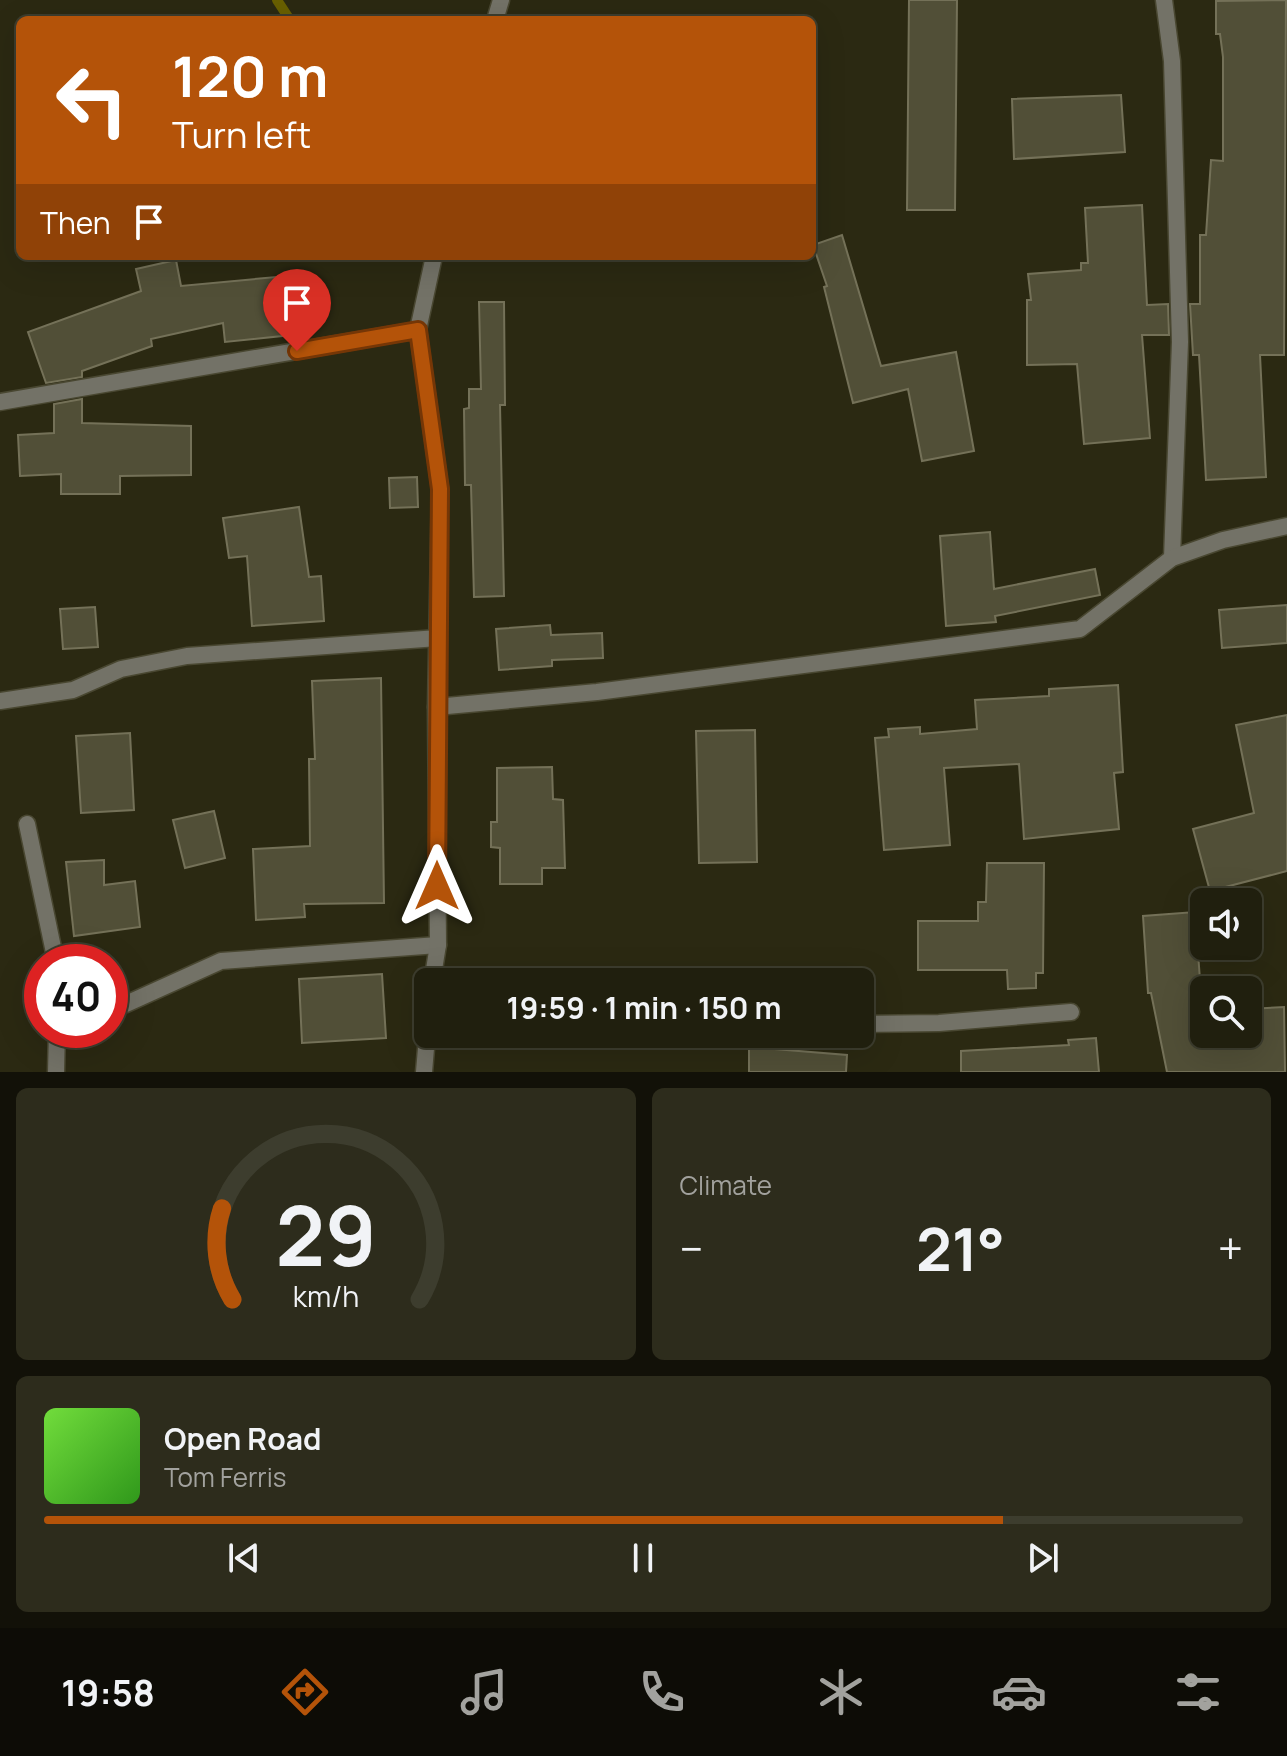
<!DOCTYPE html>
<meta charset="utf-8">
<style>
:root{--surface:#201f0e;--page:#2d2c1c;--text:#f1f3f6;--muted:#a2a29e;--line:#3d3d2e;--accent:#b45309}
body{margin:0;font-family:Manrope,sans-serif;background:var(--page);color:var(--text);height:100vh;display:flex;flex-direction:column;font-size:30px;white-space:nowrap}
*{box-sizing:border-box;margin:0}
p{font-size:26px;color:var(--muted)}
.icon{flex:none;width:44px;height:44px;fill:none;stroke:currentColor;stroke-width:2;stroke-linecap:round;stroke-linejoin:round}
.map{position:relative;height:1072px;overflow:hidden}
.drawer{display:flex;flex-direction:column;gap:16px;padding:16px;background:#121108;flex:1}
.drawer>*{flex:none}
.hud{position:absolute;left:16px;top:16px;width:800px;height:244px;border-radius:12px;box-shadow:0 8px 32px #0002,0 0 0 2px var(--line);background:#b45309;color:#fff;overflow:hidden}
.buttons{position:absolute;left:1190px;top:888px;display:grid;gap:16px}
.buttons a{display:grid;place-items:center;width:72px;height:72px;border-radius:12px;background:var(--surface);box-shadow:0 8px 32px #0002,0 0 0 2px var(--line);font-size:40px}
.speed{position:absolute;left:24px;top:944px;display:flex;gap:16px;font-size:40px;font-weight:700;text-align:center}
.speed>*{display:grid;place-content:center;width:104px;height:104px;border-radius:50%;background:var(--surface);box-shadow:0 8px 32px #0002,0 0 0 2px var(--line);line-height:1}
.speed .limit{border:12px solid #d22;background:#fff;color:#111}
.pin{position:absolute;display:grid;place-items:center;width:68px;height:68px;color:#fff;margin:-82px -34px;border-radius:50% 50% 50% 0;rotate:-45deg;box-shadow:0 0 8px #0007}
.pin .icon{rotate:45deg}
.me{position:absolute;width:88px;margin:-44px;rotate:0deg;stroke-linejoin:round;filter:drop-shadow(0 0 6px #0008)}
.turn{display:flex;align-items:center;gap:28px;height:168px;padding:0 24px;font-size:36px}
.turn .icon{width:104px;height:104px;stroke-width:2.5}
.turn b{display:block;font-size:56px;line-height:68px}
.then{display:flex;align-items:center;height:76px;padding:0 24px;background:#0003;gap:16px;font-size:30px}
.big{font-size:60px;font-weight:700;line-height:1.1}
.drawer .widget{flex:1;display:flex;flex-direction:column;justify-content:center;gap:12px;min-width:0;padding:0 28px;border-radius:12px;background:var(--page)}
.drawer .dial{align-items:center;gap:0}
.dial svg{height:208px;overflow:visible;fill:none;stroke:var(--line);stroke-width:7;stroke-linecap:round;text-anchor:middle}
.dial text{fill:var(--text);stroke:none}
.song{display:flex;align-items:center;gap:24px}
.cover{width:96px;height:96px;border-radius:12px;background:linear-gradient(135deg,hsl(100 70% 55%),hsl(110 70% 35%))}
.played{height:8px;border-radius:4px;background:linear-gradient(90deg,var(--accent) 80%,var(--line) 80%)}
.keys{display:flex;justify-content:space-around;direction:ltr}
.heat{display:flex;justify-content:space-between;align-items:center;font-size:44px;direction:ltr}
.drawer .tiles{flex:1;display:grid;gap:16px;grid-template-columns:1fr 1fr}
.widget:last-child{grid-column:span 2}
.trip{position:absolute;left:414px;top:968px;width:460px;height:80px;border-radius:12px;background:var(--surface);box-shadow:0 8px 32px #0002,0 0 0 2px var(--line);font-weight:700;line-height:80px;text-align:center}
.dock{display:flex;height:128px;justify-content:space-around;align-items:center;background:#0d0c06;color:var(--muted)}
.dock .icon{width:56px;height:56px}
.dock .current{color:var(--accent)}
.dock b{font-size:36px;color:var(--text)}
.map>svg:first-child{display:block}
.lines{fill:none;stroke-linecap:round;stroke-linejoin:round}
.stream{stroke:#685f01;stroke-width:10}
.building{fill:#514f37;stroke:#747158;stroke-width:2}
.service-casing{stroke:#494731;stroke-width:19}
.minor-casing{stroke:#494731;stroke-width:19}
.tertiary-casing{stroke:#494731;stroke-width:19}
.service{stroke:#737267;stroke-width:16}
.minor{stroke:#737267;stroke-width:16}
.tertiary{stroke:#737267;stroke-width:16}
.route-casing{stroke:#753606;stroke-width:20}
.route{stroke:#b45309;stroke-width:14}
</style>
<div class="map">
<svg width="1287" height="1072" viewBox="0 0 1287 1072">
<rect width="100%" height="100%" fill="#2b2912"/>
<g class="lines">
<polyline class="stream" points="277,0 290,20"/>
</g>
<g class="building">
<polygon points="909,0 957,0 955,210 907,210"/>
<polygon points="1286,0 1284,355 1260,355 1266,477 1206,480 1199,355 1193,355 1190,304 1200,304 1200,235 1206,235 1211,160 1223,161 1223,57 1220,34 1216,34 1216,1"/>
<polygon points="1121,95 1125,152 1014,159 1012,99"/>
<polygon points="1142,205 1147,305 1168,304 1169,335 1142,335 1150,438 1084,444 1077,364 1027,365 1027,300 1031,300 1028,274 1081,270 1081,263 1088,263 1085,208"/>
<polygon points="842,235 881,366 956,352 974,451 922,461 908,389 853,403 824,287 827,286 813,245"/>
<polygon points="176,260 181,286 276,277 282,336 225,342 223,323 151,339 152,346 82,371 82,377 46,383 28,332 141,291 136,269"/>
<polygon points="479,302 504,302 505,405 500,405 504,596 474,597 471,485 465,485 464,409 469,408 469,389 481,389"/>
<polygon points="82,399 82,423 191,426 191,475 120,476 120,494 61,494 61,474 20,476 18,435 54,433 54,404"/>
<polygon points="417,477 418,507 390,508 389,478"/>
<polygon points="299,507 309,577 321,576 324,621 252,626 247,556 229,558 223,518"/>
<polygon points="990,532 994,589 1095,569 1100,595 995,616 996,622 946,626 940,536"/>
<polygon points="1287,605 1287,643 1222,648 1219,610"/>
<polygon points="95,607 98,647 63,649 60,609"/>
<polygon points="550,625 551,635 602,633 603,658 552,660 552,666 499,670 496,629"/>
<polygon points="381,678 384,903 304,904 305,917 256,920 253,849 310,846 309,759 315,759 312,681"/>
<polygon points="1118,685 1123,772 1114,773 1119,829 1024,839 1019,764 944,768 950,845 884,850 875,738 889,737 888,729 920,727 920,734 977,729 975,700 1049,696 1049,689"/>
<polygon points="1287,715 1287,871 1210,891 1193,829 1254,813 1236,725"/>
<polygon points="755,730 757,862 699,863 696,731"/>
<polygon points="130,733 134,810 81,813 76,736"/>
<polygon points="552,767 553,799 563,800 565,868 542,868 542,884 500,884 500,848 491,847 491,822 497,822 497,768"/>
<polygon points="214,811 225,858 185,868 173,820"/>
<polygon points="104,860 104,885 135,881 140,927 74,936 66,862"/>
<polygon points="987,863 1044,863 1043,973 1036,973 1036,988 1008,989 1007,970 918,970 918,921 978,921 978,902 986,902"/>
<polygon points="1195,912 1204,1034 1248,1034 1248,1009 1284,1007 1285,1072 1167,1072 1151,993 1148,993 1143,916"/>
<polygon points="382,974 386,1038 302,1043 299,979"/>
<polygon points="1096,1038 1099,1072 961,1072 961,1051 1069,1045 1068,1040"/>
<polygon points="749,1047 847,1055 846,1072 749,1072"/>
</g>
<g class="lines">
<defs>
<polyline id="service" points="0,701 73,690 121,669 187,656 438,638"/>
<g id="minor">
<polyline points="1164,0 1172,61 1180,342 1172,558"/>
<polyline points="0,402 418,330"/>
<polyline points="436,707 597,692 1080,629 1172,558 1223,540 1287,526"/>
<polyline points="27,824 56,962"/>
<polyline points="110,997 126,1004 221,961 438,945"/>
<polyline points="860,1024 939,1023 1071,1012"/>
<polyline points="56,1072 57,1030"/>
</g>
<g id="tertiary">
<polyline points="495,20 501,0"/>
<polyline points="432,982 438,945 436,707 440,489 418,330 434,256"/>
<polyline points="424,1072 428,1025"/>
</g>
</defs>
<use href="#service" class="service-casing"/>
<use href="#minor" class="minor-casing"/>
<use href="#tertiary" class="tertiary-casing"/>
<use href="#service" class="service"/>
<use href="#minor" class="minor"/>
<use href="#tertiary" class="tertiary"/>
</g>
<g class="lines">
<defs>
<polyline id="route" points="297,351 418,330 440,489 437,886"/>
</defs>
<use href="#route" class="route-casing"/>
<use href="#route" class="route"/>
</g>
</svg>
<div class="buttons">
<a><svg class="icon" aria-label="sound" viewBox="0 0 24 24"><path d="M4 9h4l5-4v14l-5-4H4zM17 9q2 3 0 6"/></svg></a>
<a><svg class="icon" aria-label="search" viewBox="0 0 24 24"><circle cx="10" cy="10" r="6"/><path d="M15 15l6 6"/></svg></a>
</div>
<div class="speed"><div class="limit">40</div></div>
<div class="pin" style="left:297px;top:351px;background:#d93025"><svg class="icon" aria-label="arrive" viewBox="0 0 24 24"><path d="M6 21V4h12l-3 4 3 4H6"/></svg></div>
<svg class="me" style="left:437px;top:886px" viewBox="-20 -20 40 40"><path d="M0-17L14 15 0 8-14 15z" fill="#b45309" stroke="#fff" stroke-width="4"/></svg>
<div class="trip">19:59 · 1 min · 150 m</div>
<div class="hud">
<div class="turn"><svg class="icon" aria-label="left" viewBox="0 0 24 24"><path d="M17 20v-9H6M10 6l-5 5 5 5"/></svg><div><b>120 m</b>Turn left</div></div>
<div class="then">Then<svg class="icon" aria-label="arrive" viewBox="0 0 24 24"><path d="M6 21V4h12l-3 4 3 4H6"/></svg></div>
</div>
</div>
<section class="drawer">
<div class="tiles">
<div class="widget dial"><svg viewBox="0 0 100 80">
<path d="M14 69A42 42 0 1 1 86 69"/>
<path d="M14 69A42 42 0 0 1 10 34" stroke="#b45309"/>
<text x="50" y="56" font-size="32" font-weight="700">29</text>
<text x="50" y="72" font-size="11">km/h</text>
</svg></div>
<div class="widget"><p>Climate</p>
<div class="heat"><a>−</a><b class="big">21°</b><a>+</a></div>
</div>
<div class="widget">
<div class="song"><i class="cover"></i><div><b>Open Road</b><p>Tom Ferris</p></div></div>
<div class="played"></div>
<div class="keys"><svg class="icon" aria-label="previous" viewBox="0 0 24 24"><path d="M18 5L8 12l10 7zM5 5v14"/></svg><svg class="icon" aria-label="pause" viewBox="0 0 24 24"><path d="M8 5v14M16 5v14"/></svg><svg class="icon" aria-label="next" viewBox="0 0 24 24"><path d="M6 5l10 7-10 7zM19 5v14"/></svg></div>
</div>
</div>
</section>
<nav class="dock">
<b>19:58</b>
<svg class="icon current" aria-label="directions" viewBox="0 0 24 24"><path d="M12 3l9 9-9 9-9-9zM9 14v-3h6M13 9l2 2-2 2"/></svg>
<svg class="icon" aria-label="music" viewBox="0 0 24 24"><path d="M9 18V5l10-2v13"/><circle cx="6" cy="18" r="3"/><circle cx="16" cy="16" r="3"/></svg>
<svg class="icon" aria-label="phone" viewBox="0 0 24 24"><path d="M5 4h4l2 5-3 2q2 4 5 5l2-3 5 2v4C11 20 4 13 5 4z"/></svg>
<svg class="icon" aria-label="climate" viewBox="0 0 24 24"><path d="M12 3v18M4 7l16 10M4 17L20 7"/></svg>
<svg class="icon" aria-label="car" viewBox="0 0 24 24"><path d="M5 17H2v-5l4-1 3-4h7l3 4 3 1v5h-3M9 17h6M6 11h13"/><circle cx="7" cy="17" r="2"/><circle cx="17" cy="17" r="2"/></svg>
<svg class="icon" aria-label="filters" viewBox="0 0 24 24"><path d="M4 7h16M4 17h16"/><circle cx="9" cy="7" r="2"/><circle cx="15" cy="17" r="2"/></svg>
</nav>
